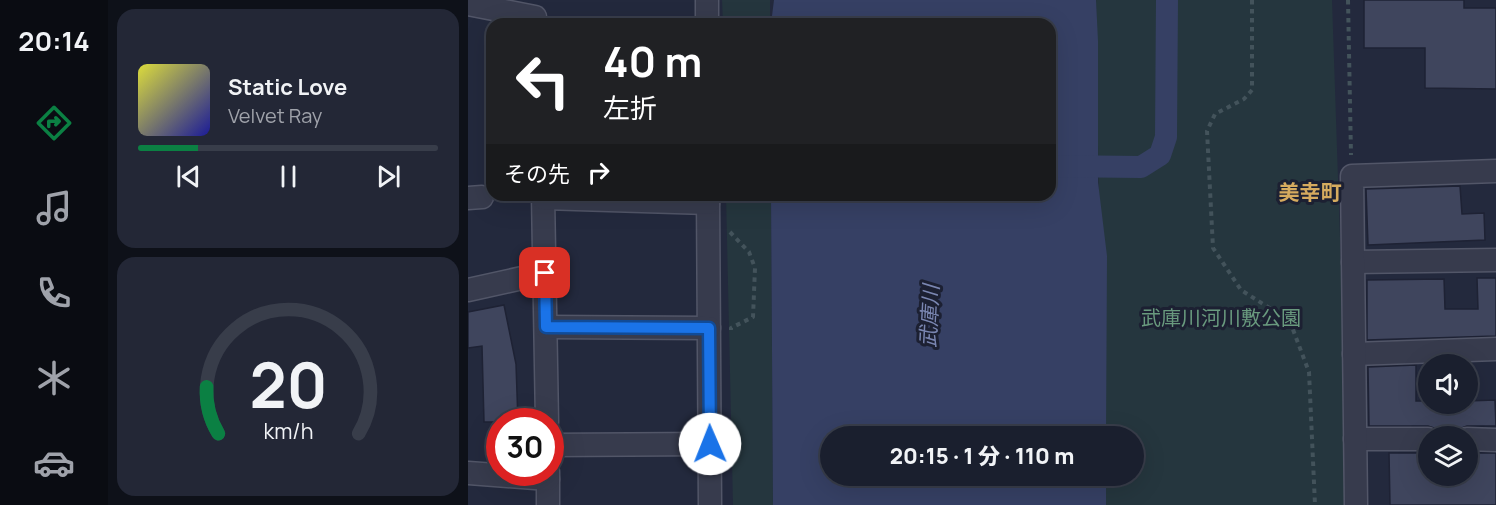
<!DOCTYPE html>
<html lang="ja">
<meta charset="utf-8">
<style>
:root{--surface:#1a1f2e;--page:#232736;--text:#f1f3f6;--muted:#9fa2aa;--line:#383d4a;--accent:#0b8043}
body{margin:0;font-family:Manrope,"Noto Sans JP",sans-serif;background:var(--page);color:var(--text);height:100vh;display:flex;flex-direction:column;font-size:22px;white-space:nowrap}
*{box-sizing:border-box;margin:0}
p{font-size:20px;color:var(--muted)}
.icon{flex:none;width:33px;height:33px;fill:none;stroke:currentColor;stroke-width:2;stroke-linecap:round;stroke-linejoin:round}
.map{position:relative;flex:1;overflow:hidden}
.drawer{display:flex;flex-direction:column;gap:9px;padding:9px;background:#0e1119;width:360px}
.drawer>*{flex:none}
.top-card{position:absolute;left:18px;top:18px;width:570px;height:183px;border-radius:18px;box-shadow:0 6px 24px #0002,0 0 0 2px var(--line);background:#202124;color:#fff;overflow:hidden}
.tools{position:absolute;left:950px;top:354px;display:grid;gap:12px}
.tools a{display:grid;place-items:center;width:60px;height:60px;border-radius:50%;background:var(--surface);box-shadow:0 6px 24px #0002,0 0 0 2px var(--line);font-size:30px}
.speed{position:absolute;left:18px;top:408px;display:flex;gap:12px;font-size:30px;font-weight:700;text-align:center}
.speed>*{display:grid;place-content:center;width:78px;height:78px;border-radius:50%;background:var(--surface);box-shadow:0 6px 24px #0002,0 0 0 2px var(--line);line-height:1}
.speed .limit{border:9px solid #d22;background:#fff;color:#111}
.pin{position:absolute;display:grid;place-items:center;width:51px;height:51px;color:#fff;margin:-26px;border-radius:12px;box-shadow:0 3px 9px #0006}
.me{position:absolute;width:66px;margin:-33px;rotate:359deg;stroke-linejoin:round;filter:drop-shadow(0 0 4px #0008)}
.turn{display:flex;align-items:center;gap:21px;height:126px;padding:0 18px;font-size:27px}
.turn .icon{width:78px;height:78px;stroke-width:2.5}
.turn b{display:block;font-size:42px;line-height:51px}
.then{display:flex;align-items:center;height:57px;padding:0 18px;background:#0003;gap:12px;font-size:22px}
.drawer .card{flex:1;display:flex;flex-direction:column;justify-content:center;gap:9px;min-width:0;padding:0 21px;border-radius:18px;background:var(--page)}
.drawer .dial{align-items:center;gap:0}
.dial svg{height:156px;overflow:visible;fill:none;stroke:var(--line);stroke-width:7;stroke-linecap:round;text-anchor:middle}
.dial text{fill:var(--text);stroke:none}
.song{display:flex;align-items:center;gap:18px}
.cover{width:72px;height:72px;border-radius:9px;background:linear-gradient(135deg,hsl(60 70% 55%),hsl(240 70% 35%))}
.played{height:6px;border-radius:3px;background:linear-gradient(90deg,var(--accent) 20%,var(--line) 20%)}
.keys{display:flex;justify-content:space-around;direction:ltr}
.trip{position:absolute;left:352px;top:426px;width:324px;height:60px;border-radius:30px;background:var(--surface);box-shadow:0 6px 24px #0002,0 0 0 2px var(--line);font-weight:800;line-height:60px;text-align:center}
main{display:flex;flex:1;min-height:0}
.tabs{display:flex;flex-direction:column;width:108px;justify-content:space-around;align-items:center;background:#0a0c12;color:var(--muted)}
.tabs .icon{width:42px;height:42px}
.tabs .current{color:var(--accent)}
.tabs b{font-size:27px;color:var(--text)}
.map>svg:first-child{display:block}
.green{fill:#25363e}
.water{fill:#364064}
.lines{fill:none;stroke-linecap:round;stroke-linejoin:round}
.canal{stroke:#364064;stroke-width:22}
.building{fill:#3f455d;stroke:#1e2234;stroke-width:1.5}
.minor-casing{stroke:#525668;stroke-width:25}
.path{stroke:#43535b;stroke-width:4;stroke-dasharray:4.5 4.5;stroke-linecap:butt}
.minor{stroke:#373b4d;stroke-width:22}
.route-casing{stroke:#114b97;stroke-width:15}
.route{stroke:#1a73e8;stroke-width:10}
.labels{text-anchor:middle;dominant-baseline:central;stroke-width:6;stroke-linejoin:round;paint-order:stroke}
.park-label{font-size:20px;fill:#699a7e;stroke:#1c2032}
.neighbourhood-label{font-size:21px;font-weight:bold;fill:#d6ab5f;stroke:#1c2032}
.water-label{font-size:21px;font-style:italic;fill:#7a86b1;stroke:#1c2032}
</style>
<main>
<nav class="tabs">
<b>20:14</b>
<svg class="icon current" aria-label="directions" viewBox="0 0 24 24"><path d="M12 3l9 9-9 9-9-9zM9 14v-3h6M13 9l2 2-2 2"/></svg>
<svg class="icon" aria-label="music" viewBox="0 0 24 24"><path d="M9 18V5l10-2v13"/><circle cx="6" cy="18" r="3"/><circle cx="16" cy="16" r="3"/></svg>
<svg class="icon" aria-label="phone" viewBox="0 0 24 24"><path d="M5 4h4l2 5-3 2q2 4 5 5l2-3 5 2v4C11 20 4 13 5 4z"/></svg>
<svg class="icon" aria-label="climate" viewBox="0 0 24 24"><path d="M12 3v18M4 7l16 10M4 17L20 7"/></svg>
<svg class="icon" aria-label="car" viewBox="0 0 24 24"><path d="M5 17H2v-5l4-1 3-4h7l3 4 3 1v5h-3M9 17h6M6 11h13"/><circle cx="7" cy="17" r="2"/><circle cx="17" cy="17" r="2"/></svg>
</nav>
<section class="drawer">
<div class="card">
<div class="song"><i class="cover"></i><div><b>Static Love</b><p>Velvet Ray</p></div></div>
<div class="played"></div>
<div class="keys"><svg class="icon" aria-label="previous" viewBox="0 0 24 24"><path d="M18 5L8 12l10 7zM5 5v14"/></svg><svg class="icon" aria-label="pause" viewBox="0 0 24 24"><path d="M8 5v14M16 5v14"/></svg><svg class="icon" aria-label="next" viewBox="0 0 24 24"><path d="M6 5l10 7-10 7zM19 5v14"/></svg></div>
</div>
<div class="card dial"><svg viewBox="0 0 100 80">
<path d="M14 69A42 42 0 1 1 86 69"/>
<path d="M14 69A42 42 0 0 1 8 45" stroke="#0b8043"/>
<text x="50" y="56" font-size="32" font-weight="700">20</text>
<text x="50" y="72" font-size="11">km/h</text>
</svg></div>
</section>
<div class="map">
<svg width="1028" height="505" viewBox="0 0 1028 505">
<rect width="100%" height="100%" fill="#23293d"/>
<g class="green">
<polygon points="254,0 302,0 302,24 255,24"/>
<polygon points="628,0 864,0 881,505 635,505 635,476 666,476 666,436 634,436"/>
<polygon points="258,195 303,195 305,505 265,505"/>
</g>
<polygon class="water" points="306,0 628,0 630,41 630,182 639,256 638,436 363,436 363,476 638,476 638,505 305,505 303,195 582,195 582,24 303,24"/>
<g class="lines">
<polyline class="canal" points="582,166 673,167 692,155 698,137 699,0"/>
</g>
<g class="building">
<polygon points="896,0 996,0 996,8 1028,8 1028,89 957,88 957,48 896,48"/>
<polygon points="992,186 994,214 1016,213 1017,240 900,245 898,189"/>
<polygon points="1009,278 1028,278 1028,336 899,340 899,280 976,279 977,309 1010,309"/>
<polygon points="36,305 48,364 50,422 16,422 14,346 0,348 0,312"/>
<polygon points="948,365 948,401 960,401 960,404 999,404 999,401 1027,400 1028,426 999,426 991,429 969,429 960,426 901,426 900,367"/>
<polygon points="921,453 958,453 958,476 1002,476 1001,453 1028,453 1028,505 922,505"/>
</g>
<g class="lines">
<defs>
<g id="minor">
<polyline points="239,0 239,24"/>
<polyline points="0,4 67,17"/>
<polyline points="75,195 79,422"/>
<polyline points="240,195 242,505"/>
<polyline points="0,198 14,197"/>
<polyline points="75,198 240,203"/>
<polyline points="885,262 1028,260"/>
<polyline points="0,290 77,273"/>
<polyline points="78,327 241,328"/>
<polyline points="886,354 1028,349"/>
<polyline points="887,439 960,439"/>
<polyline points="999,439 1028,440"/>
<polyline points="82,445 241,444"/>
<polyline points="80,472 80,505"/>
<polyline points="0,473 80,479"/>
<polyline points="888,505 884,176 1028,171"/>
</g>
</defs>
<use href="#minor" class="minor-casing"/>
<g class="path">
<polyline points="784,0 784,90 776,99 747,114 739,131 745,248 773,290 803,309 824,327 841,372 847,505"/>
<polyline points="880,0 883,155"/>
<polyline points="262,232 281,252 287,268 285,317 263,328 263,330"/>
</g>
<use href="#minor" class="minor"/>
</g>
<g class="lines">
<defs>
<polyline id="route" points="77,273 78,327 241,328 242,444"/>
</defs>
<use href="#route" class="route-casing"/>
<use href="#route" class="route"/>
</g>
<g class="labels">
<g class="park-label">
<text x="753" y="317">武庫川河川敷公園</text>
</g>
<g class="neighbourhood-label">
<text x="842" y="192">美幸町</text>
</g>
<g class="water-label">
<text transform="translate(461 316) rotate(-87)">武庫川</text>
</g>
</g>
</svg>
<div class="tools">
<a><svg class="icon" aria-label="sound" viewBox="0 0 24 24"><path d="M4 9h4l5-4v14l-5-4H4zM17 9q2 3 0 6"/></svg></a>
<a><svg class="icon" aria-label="layers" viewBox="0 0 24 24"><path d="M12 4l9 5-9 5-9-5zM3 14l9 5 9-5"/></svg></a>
</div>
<div class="speed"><div class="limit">30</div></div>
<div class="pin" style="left:77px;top:273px;background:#d93025"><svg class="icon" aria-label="arrive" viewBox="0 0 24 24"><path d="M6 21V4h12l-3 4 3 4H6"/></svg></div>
<svg class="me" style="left:242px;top:444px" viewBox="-20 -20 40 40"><circle r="19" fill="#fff"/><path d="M0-13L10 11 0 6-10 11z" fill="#1a73e8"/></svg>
<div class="trip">20:15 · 1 分 · 110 m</div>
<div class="top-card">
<div class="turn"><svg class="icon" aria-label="left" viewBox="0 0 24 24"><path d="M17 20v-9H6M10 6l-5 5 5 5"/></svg><div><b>40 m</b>左折</div></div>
<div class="then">その先<svg class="icon" aria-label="right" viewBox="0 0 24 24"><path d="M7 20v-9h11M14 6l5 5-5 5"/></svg></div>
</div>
</div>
</main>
